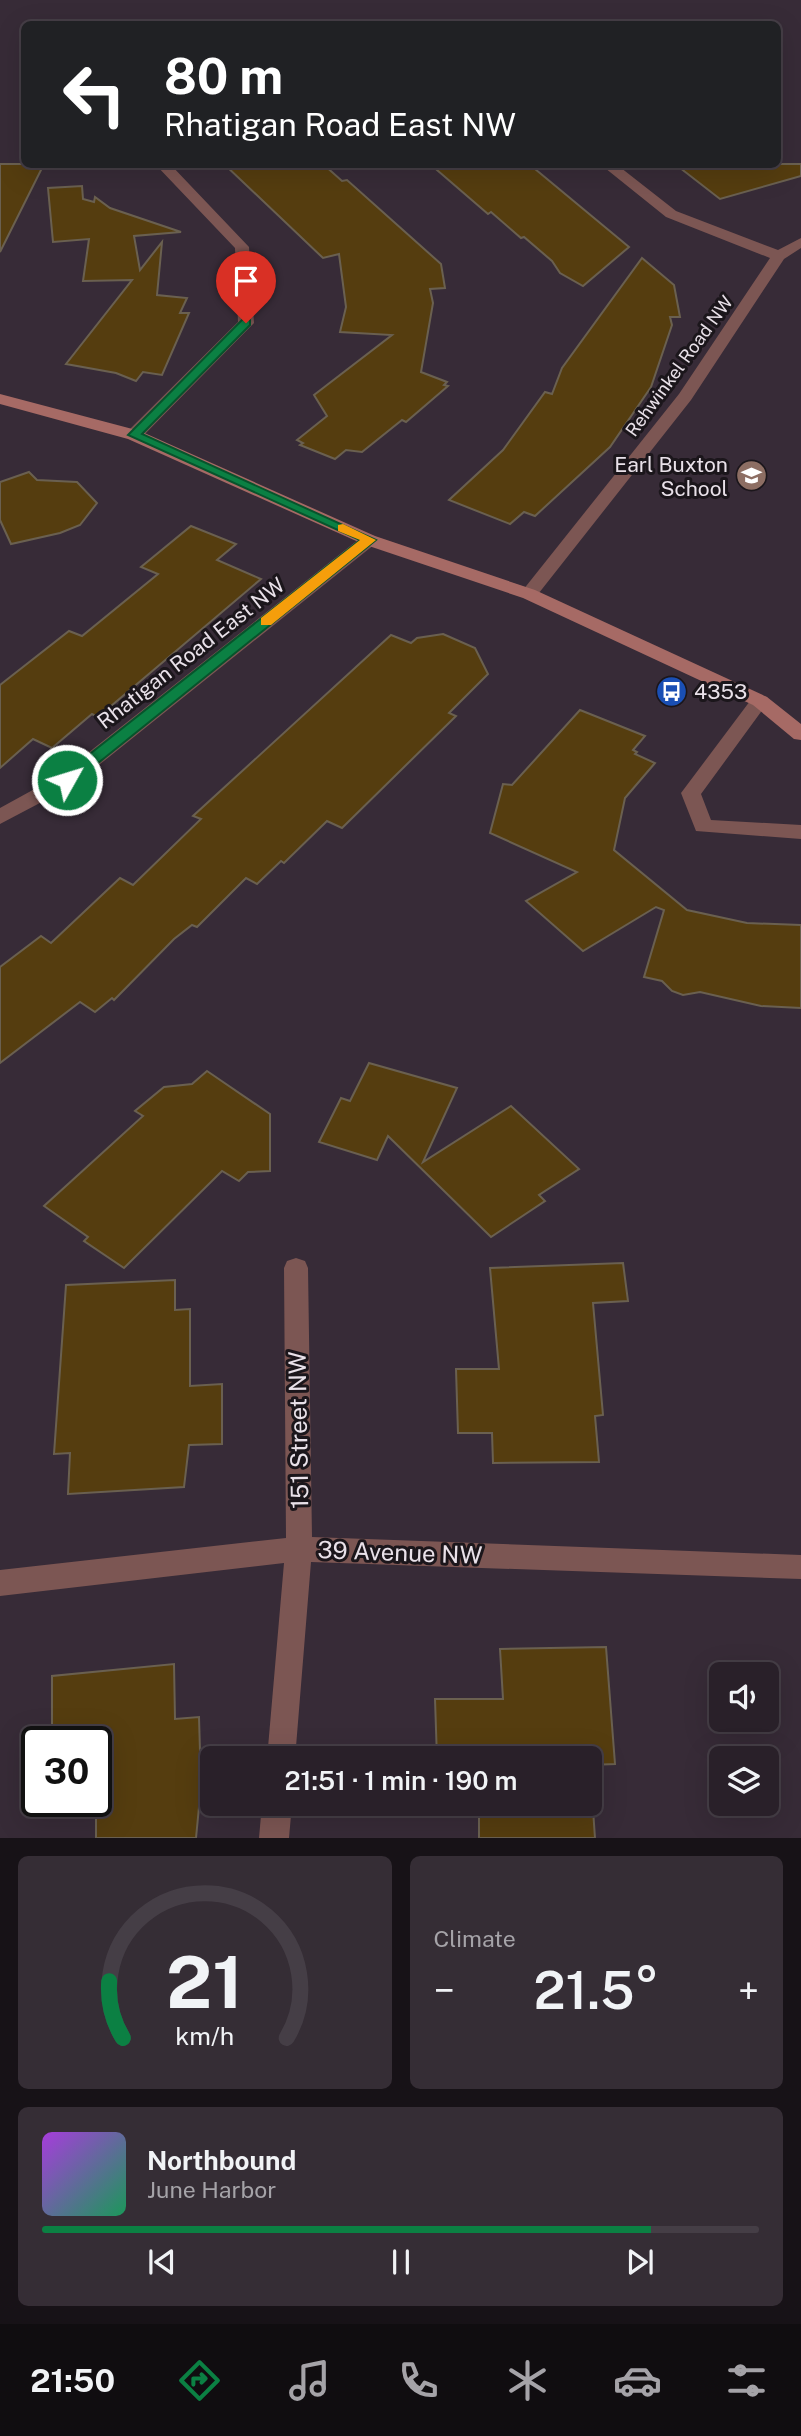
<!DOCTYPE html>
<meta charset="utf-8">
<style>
:root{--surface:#292029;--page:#352d35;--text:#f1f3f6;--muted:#a5a3a8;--line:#453e46;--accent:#0b8043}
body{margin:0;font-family:"Public Sans",sans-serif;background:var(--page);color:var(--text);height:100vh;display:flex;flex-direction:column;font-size:26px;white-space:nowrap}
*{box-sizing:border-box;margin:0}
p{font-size:23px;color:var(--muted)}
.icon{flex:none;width:38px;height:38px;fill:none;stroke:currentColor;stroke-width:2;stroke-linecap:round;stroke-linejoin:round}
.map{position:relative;height:1838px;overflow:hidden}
.side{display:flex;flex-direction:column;gap:18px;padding:18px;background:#171217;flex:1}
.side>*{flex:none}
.hud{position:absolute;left:21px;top:21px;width:760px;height:147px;border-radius:10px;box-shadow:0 7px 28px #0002,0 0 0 2px var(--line);background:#202124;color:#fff;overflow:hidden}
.tools{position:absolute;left:709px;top:1662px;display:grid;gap:14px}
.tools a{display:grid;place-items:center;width:70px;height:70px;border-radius:10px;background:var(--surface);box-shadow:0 7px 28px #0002,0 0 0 2px var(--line);font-size:35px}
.speed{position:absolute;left:21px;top:1726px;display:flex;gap:14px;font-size:35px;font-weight:700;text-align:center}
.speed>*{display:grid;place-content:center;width:91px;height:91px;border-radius:50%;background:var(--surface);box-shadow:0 7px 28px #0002,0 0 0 2px var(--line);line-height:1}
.speed .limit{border:4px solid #111;border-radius:10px;background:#fff;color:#111}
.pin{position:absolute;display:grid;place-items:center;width:60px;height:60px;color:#fff;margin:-72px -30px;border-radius:50% 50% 50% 0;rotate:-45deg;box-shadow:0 0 7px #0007}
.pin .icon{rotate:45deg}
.me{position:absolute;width:77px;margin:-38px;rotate:51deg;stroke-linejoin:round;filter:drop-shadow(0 0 5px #0008)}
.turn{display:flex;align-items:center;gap:24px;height:147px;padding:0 28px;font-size:32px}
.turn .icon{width:91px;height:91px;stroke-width:2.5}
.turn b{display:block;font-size:49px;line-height:60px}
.big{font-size:52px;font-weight:600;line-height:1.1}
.side .tile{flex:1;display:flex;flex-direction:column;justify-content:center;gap:10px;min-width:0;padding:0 24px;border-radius:10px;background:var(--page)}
.side .dial{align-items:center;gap:0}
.dial svg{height:182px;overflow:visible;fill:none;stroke:var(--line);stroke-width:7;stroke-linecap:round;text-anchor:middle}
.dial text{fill:var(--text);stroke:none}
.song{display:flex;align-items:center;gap:21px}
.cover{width:84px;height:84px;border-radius:10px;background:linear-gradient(135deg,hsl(280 70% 55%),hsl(150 70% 35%))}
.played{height:7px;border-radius:4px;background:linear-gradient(90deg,var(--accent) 85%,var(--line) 85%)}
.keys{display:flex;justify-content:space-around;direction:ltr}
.heat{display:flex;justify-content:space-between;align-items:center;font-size:38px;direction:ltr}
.side .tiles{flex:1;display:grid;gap:18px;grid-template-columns:1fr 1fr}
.tile:last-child{grid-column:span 2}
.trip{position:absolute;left:200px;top:1746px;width:402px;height:70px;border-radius:10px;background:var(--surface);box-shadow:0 7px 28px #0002,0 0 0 2px var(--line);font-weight:600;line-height:70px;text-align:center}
.dock{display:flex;height:112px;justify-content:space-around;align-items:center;background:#100d10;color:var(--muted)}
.dock .icon{width:49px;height:49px}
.dock .active{color:var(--accent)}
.dock b{font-size:32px;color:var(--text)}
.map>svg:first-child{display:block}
.building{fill:#553d0f;stroke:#6a6050;stroke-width:2}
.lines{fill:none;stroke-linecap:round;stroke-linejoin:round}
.street{fill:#7c5653;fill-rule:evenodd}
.secondary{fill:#a66a65;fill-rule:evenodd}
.route{fill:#0b8043;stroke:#07532c;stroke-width:2}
.slow{fill:#f59e0b}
.labels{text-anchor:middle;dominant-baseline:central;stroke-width:6;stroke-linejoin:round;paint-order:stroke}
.far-street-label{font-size:18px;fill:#e9e1e9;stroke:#1b161b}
.poi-label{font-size:21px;fill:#e9e1e9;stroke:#1b161b;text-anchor:end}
.street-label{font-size:21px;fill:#e9e1e9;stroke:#1b161b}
.near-street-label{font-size:24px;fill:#e9e1e9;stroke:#1b161b}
</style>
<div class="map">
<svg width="801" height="1838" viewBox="0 0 801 1838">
<rect width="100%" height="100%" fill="#372b37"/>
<g class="building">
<polygon points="0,164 44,164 0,252"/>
<polygon points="224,164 323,164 342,181 347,180 441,264 445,288 430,289 433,303 421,372 447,382 444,385 448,386 406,422 402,420 362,452 346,450 335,459 300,445 303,443 297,440 327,416 314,395 392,335 340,332 346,307 339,254 323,258"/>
<polygon points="430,164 529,164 629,247 583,286 560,273 552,261 524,237 521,238 491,212 488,214"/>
<polygon points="675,164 801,164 801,176 720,199"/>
<polygon points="82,186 83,199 94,202 95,197 110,208 181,232 134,236 140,270 162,242 157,295 187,298 180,313 189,313 162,375 143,372 136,381 116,373 66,364 132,280 83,281 89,239 53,242 48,188"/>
<polygon points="642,258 674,285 680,317 670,317 672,325 651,387 610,447 535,516 524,512 510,524 449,500 503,450 545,392 552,394 562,368"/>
<polygon points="29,472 37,480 77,482 97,503 80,525 60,533 11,544 0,520 0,482"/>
<polygon points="191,526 236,544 217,560 261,579 98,717 92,714 52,748 33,739 0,768 0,685 69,631 82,636 158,574 141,567"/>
<polygon points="443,634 475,648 488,674 449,713 456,716 342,828 327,821 284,863 281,861 257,884 246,878 197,927 192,925 174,939 114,1000 112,998 95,1012 80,1002 0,1063 0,967 41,936 51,943 120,878 133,885 201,819 193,816 391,635 411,643 417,638"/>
<polygon points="580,710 645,736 633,750 637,752 635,754 655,763 625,798 614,850 687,910 747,923 801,925 801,1008 761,1006 700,992 683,995 672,991 662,981 644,977 664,910 656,907 583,951 526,901 577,872 490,833 503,784 512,785"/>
<polygon points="369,1063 457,1088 423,1162 511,1106 579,1169 539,1195 545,1201 491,1237 388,1136 377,1160 319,1142 341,1098 350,1101"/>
<polygon points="207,1071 270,1114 270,1171 248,1172 239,1181 222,1171 124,1268 84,1241 88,1237 44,1206 143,1116 135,1111 164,1087 192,1084"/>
<polygon points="623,1263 628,1301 593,1303 603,1415 595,1416 599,1462 493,1463 492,1433 458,1433 456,1369 499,1369 490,1268"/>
<polygon points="175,1280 175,1310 190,1309 190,1386 222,1384 222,1444 189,1445 184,1487 68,1494 70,1453 54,1454 66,1285"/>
<polygon points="606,1647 615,1764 590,1765 590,1759 437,1759 435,1699 503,1699 500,1649"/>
<polygon points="174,1664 175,1719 199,1717 201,1786 196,1838 96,1838 96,1741 52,1741 52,1676"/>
<polygon points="590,1766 595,1838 479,1838 479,1804 590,1804"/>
</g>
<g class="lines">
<g class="street">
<polygon points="155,164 170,164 249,247 254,323 140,439 134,440 126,435 128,431 238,322 235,248"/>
<polygon points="600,164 616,164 676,211 778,250 801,238 801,248 784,259 691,400 535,598 529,600 520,594 523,590 679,394 770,258 666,217"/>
<polygon points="369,535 375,536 378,540 375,544 74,785 0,824 0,808 60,775 363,536"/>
<polygon points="760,695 767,697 769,701 701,794 711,820 801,825 801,839 696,831 681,793 753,697"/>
<polygon points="296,1258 305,1261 308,1268 312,1537 801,1555 801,1579 311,1562 295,1759 267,1759 284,1563 0,1596 0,1570 286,1538 284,1268 287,1261"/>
<polygon points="262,1804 292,1804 289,1838 259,1838"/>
</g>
<polygon class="secondary" points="0,394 140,431 375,536 535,590 767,697 801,724 801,740 794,739 753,705 523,598 363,544 128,439 0,404"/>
</g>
<polygon class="route" points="246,319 250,320 250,325 142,434 376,540 72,784 62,784 59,780 62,776 360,540 128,435 242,320"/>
<polygon class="slow" points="343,524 376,540 271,625 261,625 261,618 360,540 338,531 338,525"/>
<defs>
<symbol id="school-disc" viewBox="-11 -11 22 22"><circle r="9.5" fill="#8d6e63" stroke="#1b161b"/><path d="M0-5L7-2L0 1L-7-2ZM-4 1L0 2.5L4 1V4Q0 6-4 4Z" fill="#fff"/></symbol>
<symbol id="bus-disc" viewBox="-11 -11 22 22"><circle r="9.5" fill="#1a4fb4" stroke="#1b161b"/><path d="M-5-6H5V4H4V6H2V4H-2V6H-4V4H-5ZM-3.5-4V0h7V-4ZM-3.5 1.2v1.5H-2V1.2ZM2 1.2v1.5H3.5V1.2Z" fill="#fff"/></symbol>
</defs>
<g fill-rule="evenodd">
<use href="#school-disc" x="734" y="458" width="35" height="35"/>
<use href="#bus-disc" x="654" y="674" width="35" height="35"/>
</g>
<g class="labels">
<g class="far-street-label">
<text transform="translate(679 366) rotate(-54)">Rehwinkel Road NW</text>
</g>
<g class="poi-label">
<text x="728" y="464">Earl Buxton<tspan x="728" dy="24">School</tspan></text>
<text x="694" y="691" text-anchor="start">4353</text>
</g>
<g class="street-label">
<text transform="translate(191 653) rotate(-38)">Rhatigan Road East NW</text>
</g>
<g class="near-street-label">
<text transform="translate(298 1430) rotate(-91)">151 Street NW</text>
<text transform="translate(400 1552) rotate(2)">39 Avenue NW</text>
</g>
</g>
</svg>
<div class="tools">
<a><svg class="icon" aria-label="sound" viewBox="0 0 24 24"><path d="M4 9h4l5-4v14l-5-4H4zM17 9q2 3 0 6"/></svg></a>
<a><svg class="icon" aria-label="layers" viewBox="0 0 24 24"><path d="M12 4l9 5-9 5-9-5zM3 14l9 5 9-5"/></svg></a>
</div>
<div class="speed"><div class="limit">30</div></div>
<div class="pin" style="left:246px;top:323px;background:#d93025"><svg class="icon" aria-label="arrive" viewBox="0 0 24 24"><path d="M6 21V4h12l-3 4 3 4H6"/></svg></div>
<svg class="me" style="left:67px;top:780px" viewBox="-20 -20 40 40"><circle r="17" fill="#0b8043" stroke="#fff" stroke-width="3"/><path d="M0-11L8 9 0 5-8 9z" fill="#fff"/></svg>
<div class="trip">21:51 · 1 min · 190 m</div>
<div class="hud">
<div class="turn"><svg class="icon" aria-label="left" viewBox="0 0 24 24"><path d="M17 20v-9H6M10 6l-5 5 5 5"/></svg><div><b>80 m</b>Rhatigan Road East NW</div></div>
</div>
</div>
<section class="side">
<div class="tiles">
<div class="tile dial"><svg viewBox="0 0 100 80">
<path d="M14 69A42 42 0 1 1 86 69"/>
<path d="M14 69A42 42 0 0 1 8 44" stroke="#0b8043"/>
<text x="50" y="56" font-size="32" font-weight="700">21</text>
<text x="50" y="72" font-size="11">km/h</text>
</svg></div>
<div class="tile"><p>Climate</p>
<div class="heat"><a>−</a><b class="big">21.5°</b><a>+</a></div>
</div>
<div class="tile">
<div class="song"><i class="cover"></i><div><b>Northbound</b><p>June Harbor</p></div></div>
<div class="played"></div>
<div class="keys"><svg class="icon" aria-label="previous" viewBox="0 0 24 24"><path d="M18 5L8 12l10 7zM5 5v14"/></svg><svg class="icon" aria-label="pause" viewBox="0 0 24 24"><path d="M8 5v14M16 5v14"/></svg><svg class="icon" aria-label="next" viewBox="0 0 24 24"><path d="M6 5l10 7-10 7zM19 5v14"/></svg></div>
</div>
</div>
</section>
<nav class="dock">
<b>21:50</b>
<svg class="icon active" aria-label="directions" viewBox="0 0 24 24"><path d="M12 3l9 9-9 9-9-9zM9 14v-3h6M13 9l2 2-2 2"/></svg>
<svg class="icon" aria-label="music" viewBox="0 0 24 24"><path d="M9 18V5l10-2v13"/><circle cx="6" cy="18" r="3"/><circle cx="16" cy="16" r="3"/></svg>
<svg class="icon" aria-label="phone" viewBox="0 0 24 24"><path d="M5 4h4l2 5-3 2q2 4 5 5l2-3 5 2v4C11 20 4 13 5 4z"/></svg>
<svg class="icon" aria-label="climate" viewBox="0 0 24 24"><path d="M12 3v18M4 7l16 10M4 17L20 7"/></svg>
<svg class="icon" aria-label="car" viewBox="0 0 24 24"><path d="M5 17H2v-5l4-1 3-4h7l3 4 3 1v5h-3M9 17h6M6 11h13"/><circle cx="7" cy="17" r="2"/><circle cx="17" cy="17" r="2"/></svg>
<svg class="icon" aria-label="filters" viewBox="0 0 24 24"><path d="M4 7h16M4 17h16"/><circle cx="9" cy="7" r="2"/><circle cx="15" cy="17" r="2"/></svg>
</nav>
